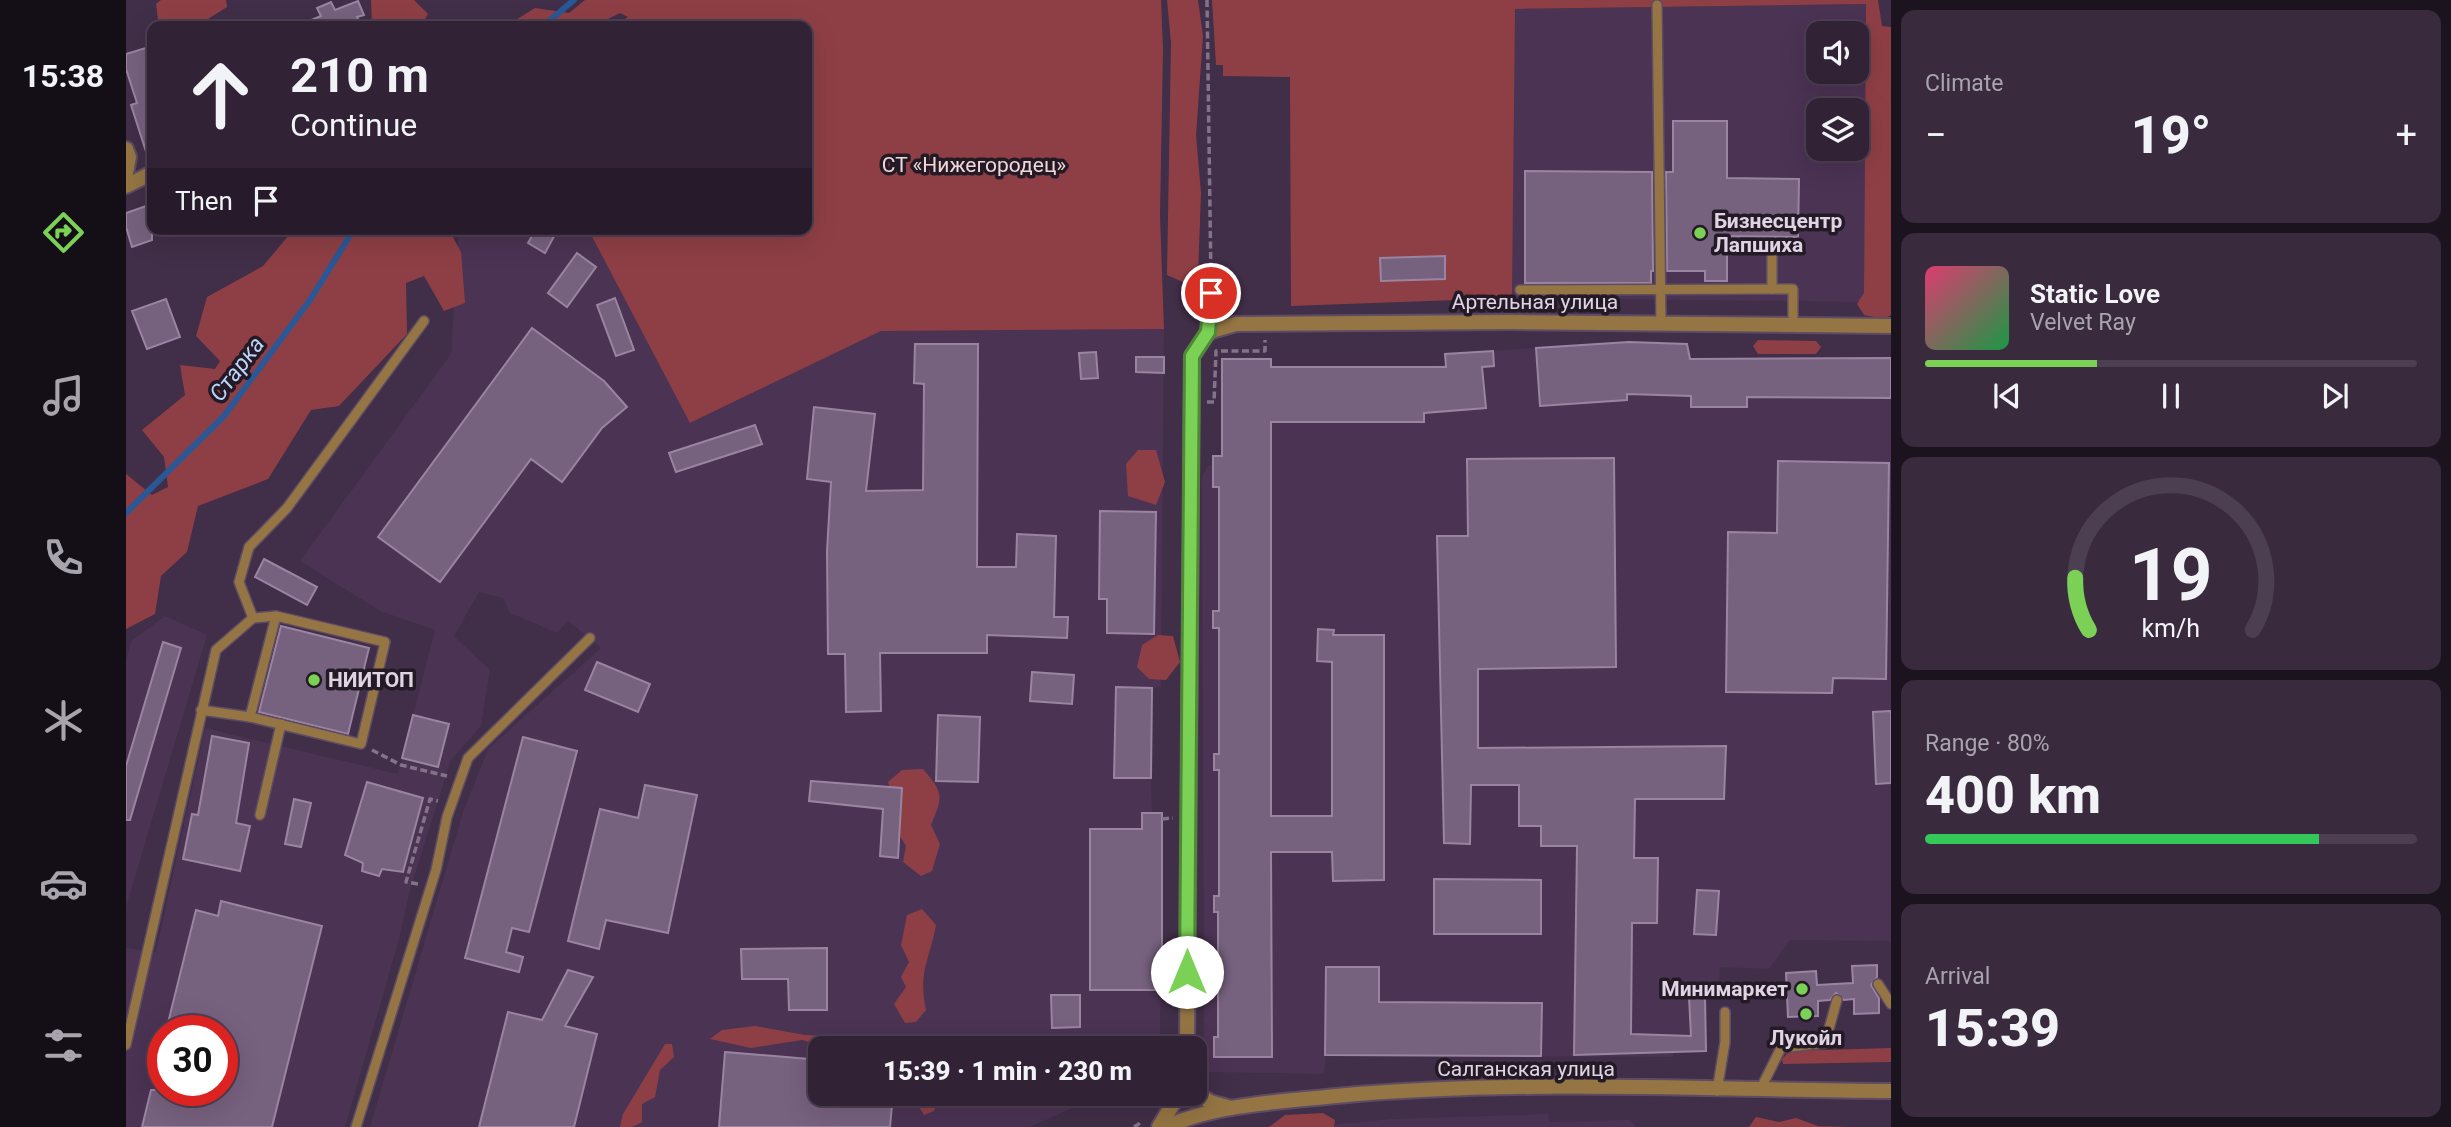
<!DOCTYPE html>
<meta charset="utf-8">
<style>
:root{--surface:#312236;--page:#392a3e;--text:#f1f3f6;--muted:#a8a4ad;--line:#4c3f51;--accent:#7bd156}
body{margin:0;font-family:Roboto,sans-serif;background:var(--page);color:var(--text);height:100vh;display:flex;flex-direction:column;font-size:26px;white-space:nowrap}
*{box-sizing:border-box;margin:0}
p{font-size:23px;color:var(--muted)}
.icon{flex:none;width:38px;height:38px;fill:none;stroke:currentColor;stroke-width:2;stroke-linecap:round;stroke-linejoin:round}
.map{position:relative;flex:1;overflow:hidden}
.panel{display:flex;flex-direction:column;gap:10px;padding:10px;background:#1b131e;width:560px}
.panel>*{flex:none}
.top-card{position:absolute;left:21px;top:21px;width:665px;height:214px;border-radius:14px;box-shadow:0 7px 28px #0002,0 0 0 2px var(--line);background:#312236;color:var(--text);overflow:hidden}
.tools{position:absolute;left:1680px;top:21px;display:grid;gap:14px}
.tools a{display:grid;place-items:center;width:63px;height:63px;border-radius:14px;background:var(--surface);box-shadow:0 7px 28px #0002,0 0 0 2px var(--line);font-size:35px}
.speed{position:absolute;left:21px;top:1015px;display:flex;gap:14px;font-size:35px;font-weight:700;text-align:center}
.speed>*{display:grid;place-content:center;width:91px;height:91px;border-radius:50%;background:var(--surface);box-shadow:0 7px 28px #0002,0 0 0 2px var(--line);line-height:1}
.speed .limit{border:10px solid #d22;background:#fff;color:#111}
.pin{position:absolute;display:grid;place-items:center;width:60px;height:60px;color:#fff;margin:-30px;border:4px solid #fff;border-radius:50%;box-shadow:0 2px 7px #0007}
.me{position:absolute;width:77px;margin:-38px;rotate:0deg;stroke-linejoin:round;filter:drop-shadow(0 0 5px #0008)}
.turn{display:flex;align-items:center;gap:24px;height:147px;padding:0 28px;font-size:32px}
.turn .icon{width:91px;height:91px;stroke-width:2.5}
.turn b{display:block;font-size:49px;line-height:60px}
.then{display:flex;align-items:center;height:66px;padding:0 28px;background:#0003;gap:14px;font-size:26px}
.big{font-size:52px;font-weight:800;line-height:1.1}
.panel .widget{flex:1;display:flex;flex-direction:column;justify-content:center;gap:10px;min-width:0;padding:0 24px;border-radius:14px;background:var(--page)}
.panel .dial{align-items:center;gap:0}
.dial svg{height:182px;overflow:visible;fill:none;stroke:var(--line);stroke-width:7;stroke-linecap:round;text-anchor:middle}
.dial text{fill:var(--text);stroke:none}
.song{display:flex;align-items:center;gap:21px}
.cover{width:84px;height:84px;border-radius:10px;background:linear-gradient(135deg,hsl(340 70% 55%),hsl(140 70% 35%))}
.played{height:7px;border-radius:4px;background:linear-gradient(90deg,var(--accent) 35%,var(--line) 35%)}
.keys{display:flex;justify-content:space-around;direction:ltr}
.heat{display:flex;justify-content:space-between;align-items:center;font-size:38px;direction:ltr}
.charge{height:10px;border-radius:5px;background:linear-gradient(90deg,#34c759 80%,var(--line) 0)}
.trip{position:absolute;left:682px;top:1036px;width:399px;height:70px;border-radius:14px;background:var(--surface);box-shadow:0 7px 28px #0002,0 0 0 2px var(--line);font-weight:800;line-height:70px;text-align:center}
main{display:flex;flex:1;min-height:0}
.tab-bar{display:flex;flex-direction:column;width:126px;justify-content:space-around;align-items:center;background:#140e16;color:var(--muted)}
.tab-bar .icon{width:49px;height:49px}
.tab-bar .selected{color:var(--accent)}
.tab-bar b{font-size:32px;color:var(--text)}
.map>svg:first-child{display:block}
.built{fill:#4b3353;fill-rule:evenodd}
.green{fill:#8e3f45}
.lines{fill:none;stroke-linecap:round;stroke-linejoin:round}
.stream{stroke:#2a5795;stroke-width:6}
.building{fill:#76617e;stroke:#9a84a2;stroke-width:2}
.service-casing{stroke:#5e4c64;stroke-width:12}
.minor-casing{stroke:#5e4c64;stroke-width:18}
.tertiary-casing{stroke:#5e4c64;stroke-width:18}
.path{stroke:#837389;stroke-width:3.5;stroke-dasharray:7 3.5;stroke-linecap:butt}
.service{stroke:#957543;stroke-width:9}
.minor{stroke:#957543;stroke-width:14}
.tertiary{stroke:#957543;stroke-width:14}
.route-casing{stroke:#508838;stroke-width:18}
.route{stroke:#7bd156;stroke-width:12}
.poi-dot{fill:#7bd156;stroke:#231a26;stroke-width:2.5}
.labels{text-anchor:middle;dominant-baseline:central;stroke-width:7;stroke-linejoin:round;paint-order:stroke}
.park-label{font-size:21px;fill:#f1d7d7;stroke:#231a26}
.poi-label{font-size:21px;font-weight:bold;fill:#e0d4e4;stroke:#231a26;text-anchor:start}
.street-label{font-size:21px;fill:#e0d4e4;stroke:#231a26}
.water-label{font-size:23px;font-style:italic;fill:#bbd4f8;stroke:#231a26}
</style>
<main>
<nav class="tab-bar">
<b>15:38</b>
<svg class="icon selected" aria-label="directions" viewBox="0 0 24 24"><path d="M12 3l9 9-9 9-9-9zM9 14v-3h6M13 9l2 2-2 2"/></svg>
<svg class="icon" aria-label="music" viewBox="0 0 24 24"><path d="M9 18V5l10-2v13"/><circle cx="6" cy="18" r="3"/><circle cx="16" cy="16" r="3"/></svg>
<svg class="icon" aria-label="phone" viewBox="0 0 24 24"><path d="M5 4h4l2 5-3 2q2 4 5 5l2-3 5 2v4C11 20 4 13 5 4z"/></svg>
<svg class="icon" aria-label="climate" viewBox="0 0 24 24"><path d="M12 3v18M4 7l16 10M4 17L20 7"/></svg>
<svg class="icon" aria-label="car" viewBox="0 0 24 24"><path d="M5 17H2v-5l4-1 3-4h7l3 4 3 1v5h-3M9 17h6M6 11h13"/><circle cx="7" cy="17" r="2"/><circle cx="17" cy="17" r="2"/></svg>
<svg class="icon" aria-label="filters" viewBox="0 0 24 24"><path d="M4 7h16M4 17h16"/><circle cx="9" cy="7" r="2"/><circle cx="15" cy="17" r="2"/></svg>
</nav>
<div class="map">
<svg width="1765" height="1127" viewBox="0 0 1765 1127">
<rect width="100%" height="100%" fill="#412e48"/>
<g class="built">
<path d="M1740 4 1738 302 1386 298 1388 9ZM1692 33H1731V72H1692ZM1692 110H1731V149H1692Z"/>
<path d="M333 229H462L565 423 755 331 1038 329 1035 687 1026 688 1025 778 1026 812 1036 813 1034 1048H695V1094H978L904 1127H244L337 812 362 749 475 648 442 621 431 633 384 613 377 598 353 592 328 636 364 670 355 726 325 760 284 890 272 943 219 1127H0V948L30 952 79 728 272 774 309 630 254 611 174 561 325 354ZM37 1031H96V1090H37Z"/>
<polygon points="1503,342 1561,344 1565,359 1765,358 1765,941 1664,940 1643,969 1594,967 1593,985 1579,997 1580,1051 1549,1051 1547,1057 1200,1055 1198,1074 1078,1072 1076,477 1082,466 1087,466 1087,456 1096,455 1145,366 1297,367 1320,365 1319,354"/>
<polygon points="39,616 81,635 0,907 0,660 5,641"/>
<polygon points="1422,1114 1423,1122 1504,1120 1510,1127 1180,1127 1266,1119"/>
</g>
<g class="green">
<polygon points="35,0 100,0 101,7 82,19 94,26 51,26 32,20 30,4"/>
<polygon points="245,0 288,0 302,14 295,26 246,26"/>
<polygon points="459,0 1035,0 1037,49 1034,215 1038,329 755,331 564,423 462,229 681,229 681,26 487,26 502,17 494,13 482,19 481,26 380,26 409,8 443,13"/>
<polygon points="1041,0 1072,0 1077,36 1070,135 1075,193 1072,276 1059,283 1041,275 1045,43"/>
<polygon points="1086,0 1752,0 1756,26 1765,27 1765,315 1758,319 1738,315 1731,304 1738,293 1740,4 1389,9 1386,298 1165,306 1164,77 1097,76 1097,65 1090,65"/>
<polygon points="168,229 326,229 324,232 335,252 339,303 318,311 298,276 280,283 281,334 213,406 185,410 142,479 72,506 61,552 35,576 29,614 0,629 0,474 26,495 42,487 38,457 16,430 59,395 54,365 89,369 94,361 70,336 81,297 137,266"/>
<polygon points="1632,340 1690,341 1695,347 1690,354 1632,354 1627,346"/>
<polygon points="1012,450 1030,450 1039,482 1030,505 1002,496 1000,464"/>
<polygon points="1032,635 1047,636 1054,662 1040,680 1023,679 1011,667 1016,645"/>
<path d="M797 769C818 793 817 797 805 825L814 844 806 871 795 876 777 862 780 846 765 821 770 808 762 782 776 770Z"/>
<path d="M796 909 810 925C803 962 792 972 800 1010L790 1022 779 1023 768 1004 780 987 775 977 783 962 775 945 781 915Z"/>
<polygon points="629,1026 679,1035 740,1037 759,1044 792,1036 807,1048 702,1048 676,1040 625,1048 584,1039 596,1030"/>
<polygon points="539,1044 546,1044 548,1057 534,1070 529,1097 516,1104 516,1122 506,1127 494,1127 497,1114"/>
<polygon points="1765,1048 1765,1062 1657,1064 1656,1059 1664,1051"/>
<polygon points="791,1094 815,1094 808,1111 798,1115 790,1102"/>
<polygon points="1197,1113 1209,1120 1208,1127 1143,1127 1159,1115"/>
<polygon points="1630,1117 1653,1122 1670,1118 1692,1126 1723,1127 1623,1127"/>
</g>
<g class="lines">
<g class="stream">
<polyline points="417,26 448,0"/>
<polyline points="0,513 98,416 184,300 228,229"/>
</g>
</g>
<g class="building">
<polygon points="232,1 238,15 231,17 235,26 171,26 195,16 191,8 205,2 209,10"/>
<polygon points="26,46 26,161 23,161 5,105 11,103 0,69 0,54"/>
<polygon points="1547,121 1601,121 1601,178 1673,179 1672,237 1601,236 1601,281 1579,281 1579,271 1541,271 1540,172 1547,172"/>
<polygon points="1399,171 1526,172 1527,271 1525,271 1525,283 1399,283"/>
<polygon points="26,204 26,240 6,247 0,227 0,213"/>
<polygon points="410,229 432,229 419,253 402,243"/>
<polygon points="451,253 470,267 441,307 422,293"/>
<polygon points="1319,256 1319,279 1255,281 1254,258"/>
<polygon points="489,298 508,350 490,356 471,305"/>
<polygon points="40,299 54,337 21,349 6,311"/>
<polygon points="406,328 478,381 501,407 476,428 436,482 405,459 314,582 252,537"/>
<polygon points="1503,342 1561,344 1564,359 1765,358 1765,398 1621,397 1621,407 1565,407 1565,396 1501,394 1501,400 1414,406 1410,348"/>
<polygon points="789,344 852,344 851,567 890,567 891,534 930,536 928,617 942,617 941,638 861,635 861,653 754,653 755,711 720,712 719,654 702,654 701,551 705,482 681,479 688,407 749,414 740,491 797,490 798,384 788,383"/>
<polygon points="1367,351 1368,366 1356,367 1360,408 1298,413 1298,422 1145,422 1145,816 1206,816 1206,662 1191,661 1192,629 1208,630 1207,635 1258,635 1258,880 1207,881 1206,852 1145,852 1146,1057 1088,1057 1088,1037 1092,1037 1092,912 1088,912 1088,896 1093,896 1093,770 1088,770 1088,754 1093,754 1093,628 1087,628 1087,611 1093,611 1093,487 1087,487 1087,456 1096,456 1096,359 1145,359 1145,367 1320,367 1319,354"/>
<polygon points="970,352 972,378 955,379 953,353"/>
<polygon points="1010,357 1038,357 1038,373 1010,372"/>
<polygon points="629,425 636,444 550,472 543,453"/>
<polygon points="1488,458 1490,667 1352,669 1352,748 1600,746 1598,799 1509,799 1508,858 1532,858 1531,923 1506,923 1505,1034 1565,1036 1563,997 1579,996 1580,1051 1448,1055 1451,846 1415,846 1415,826 1393,826 1393,785 1345,785 1344,844 1318,843 1311,536 1342,536 1341,459"/>
<polygon points="1652,461 1763,463 1760,679 1707,678 1706,693 1600,692 1602,532 1651,533"/>
<polygon points="974,511 1030,512 1028,634 981,633 981,599 973,599"/>
<polygon points="138,559 191,587 181,605 129,577"/>
<polygon points="155,626 243,648 222,734 133,712"/>
<polygon points="37,642 55,648 4,820 0,820 0,766"/>
<polygon points="471,662 524,684 512,712 459,690"/>
<polygon points="906,672 948,675 946,704 904,701"/>
<polygon points="990,687 1026,688 1025,778 988,778"/>
<polygon points="1765,711 1765,783 1750,784 1747,712"/>
<polygon points="287,715 323,724 312,767 276,758"/>
<polygon points="812,715 854,717 852,782 810,781"/>
<polygon points="86,736 123,743 110,823 124,826 114,871 57,859 66,814 72,815"/>
<polygon points="397,737 451,751 403,932 386,928 380,952 397,957 393,972 339,958"/>
<polygon points="685,781 776,788 772,858 754,856 757,809 683,801"/>
<polygon points="241,782 297,798 277,872 256,869 253,876 236,871 237,863 219,855"/>
<polygon points="519,785 571,795 542,933 480,920 473,949 442,941 474,809 512,818"/>
<polygon points="168,799 185,803 175,847 159,844"/>
<polygon points="1016,813 1036,813 1036,990 964,990 964,829 1016,829"/>
<polygon points="1308,879 1415,880 1415,934 1308,934"/>
<polygon points="1571,890 1593,891 1590,935 1568,934"/>
<polygon points="95,901 196,926 146,1127 16,1127 25,1090 96,1090 96,1031 40,1031 70,910 92,916"/>
<polygon points="701,948 701,1010 663,1010 662,979 616,979 615,949"/>
<polygon points="1751,965 1751,977 1745,985 1753,998 1753,1013 1728,1014 1728,999 1718,1000 1710,993 1704,1000 1692,1001 1692,1016 1662,1017 1660,973 1690,971 1691,985 1727,983 1726,966"/>
<polygon points="1200,967 1253,967 1253,1002 1416,1003 1415,1056 1199,1055"/>
<polygon points="442,970 467,977 439,1026 471,1034 448,1127 353,1127 382,1012 416,1020"/>
<polygon points="925,995 954,995 954,1027 926,1028"/>
<polygon points="599,1052 695,1060 695,1094 767,1094 764,1127 593,1127"/>
</g>
<g class="lines">
<defs>
<g id="service">
<polyline points="1531,5 1535,323"/>
<polyline points="1646,251 1646,289"/>
<polyline points="1394,290 1667,289 1667,324"/>
<polyline points="1082,332 1085,293"/>
<polyline points="127,618 113,582 123,547 161,508 298,321"/>
<polyline points="124,717 150,616"/>
<polyline points="134,815 155,724"/>
<polyline points="1752,984 1765,1004"/>
<polyline points="0,1045 90,650 127,618 150,616 259,642 235,744 124,717 75,710"/>
<polyline points="1634,1090 1655,1048 1699,1043 1711,1000"/>
<polyline points="1591,1091 1599,1042 1599,1012"/>
<polyline points="230,1127 310,870 321,817 342,758 464,638"/>
</g>
<g id="minor">
<polyline points="0,149 3,157 0,173"/>
<polyline points="0,186 26,173"/>
<polyline points="1061,1048 1066,356 1082,332 1110,324 1385,322 1765,326"/>
<polyline points="1069,1092 1084,1102 1105,1108"/>
<polyline points="1033,1127 1053,1094"/>
</g>
<path id="tertiary" d="M1039 1127C1092 1104 1153 1102 1210 1096 1394 1079 1581 1090 1765 1091"/>
</defs>
<use href="#service" class="service-casing"/>
<use href="#minor" class="minor-casing"/>
<use href="#tertiary" class="tertiary-casing"/>
<g class="path">
<polyline points="1081,0 1085,281"/>
<polyline points="1081,402 1088,402 1090,351 1139,351 1139,340"/>
<polyline points="246,750 275,765 321,776"/>
<polyline points="1036,819 1047,818"/>
<polyline points="292,884 280,882 304,799 312,801"/>
<polyline points="1008,1127 1016,1122"/>
</g>
<use href="#service" class="service"/>
<use href="#minor" class="minor"/>
<use href="#tertiary" class="tertiary"/>
</g>
<g class="lines">
<defs>
<polyline id="route" points="1061,972 1066,356 1082,332 1085,293"/>
</defs>
<use href="#route" class="route-casing"/>
<use href="#route" class="route"/>
</g>
<g class="poi-dot">
<circle cx="1574" cy="233" r="7"/>
<circle cx="188" cy="680" r="7"/>
<circle cx="1676" cy="989" r="7"/>
<circle cx="1680" cy="1014" r="7"/>
</g>
<g class="labels">
<g class="park-label">
<text x="848" y="165">СТ «Нижегородец»</text>
</g>
<g class="poi-label">
<text x="1588" y="221">Бизнесцентр<tspan x="1588" dy="24">Лапшиха</tspan></text>
<text x="202" y="680">НИИТОП</text>
<text x="1662" y="989" text-anchor="end">Минимаркет</text>
<text x="1680" y="1038" text-anchor="middle">Лукойл</text>
</g>
<g class="street-label">
<text x="1409" y="302">Артельная улица</text>
<text x="1400" y="1069">Салганская улица</text>
</g>
<g class="water-label">
<text transform="translate(111 369) rotate(-53)">Старка</text>
</g>
</g>
</svg>
<div class="tools">
<a><svg class="icon" aria-label="sound" viewBox="0 0 24 24"><path d="M4 9h4l5-4v14l-5-4H4zM17 9q2 3 0 6"/></svg></a>
<a><svg class="icon" aria-label="layers" viewBox="0 0 24 24"><path d="M12 4l9 5-9 5-9-5zM3 14l9 5 9-5"/></svg></a>
</div>
<div class="speed"><div class="limit">30</div></div>
<div class="pin" style="left:1085px;top:293px;background:#d93025"><svg class="icon" aria-label="arrive" viewBox="0 0 24 24"><path d="M6 21V4h12l-3 4 3 4H6"/></svg></div>
<svg class="me" style="left:1061px;top:972px" viewBox="-20 -20 40 40"><circle r="19" fill="#fff"/><path d="M0-13L10 11 0 6-10 11z" fill="#7bd156"/></svg>
<div class="trip">15:39 · 1 min · 230 m</div>
<div class="top-card">
<div class="turn"><svg class="icon" aria-label="ahead" viewBox="0 0 24 24"><path d="M12 20V5M6 11l6-6 6 6"/></svg><div><b>210 m</b>Continue</div></div>
<div class="then">Then<svg class="icon" aria-label="arrive" viewBox="0 0 24 24"><path d="M6 21V4h12l-3 4 3 4H6"/></svg></div>
</div>
</div>
<section class="panel">
<div class="widget"><p>Climate</p>
<div class="heat"><a>−</a><b class="big">19°</b><a>+</a></div>
</div>
<div class="widget">
<div class="song"><i class="cover"></i><div><b>Static Love</b><p>Velvet Ray</p></div></div>
<div class="played"></div>
<div class="keys"><svg class="icon" aria-label="previous" viewBox="0 0 24 24"><path d="M18 5L8 12l10 7zM5 5v14"/></svg><svg class="icon" aria-label="pause" viewBox="0 0 24 24"><path d="M8 5v14M16 5v14"/></svg><svg class="icon" aria-label="next" viewBox="0 0 24 24"><path d="M6 5l10 7-10 7zM19 5v14"/></svg></div>
</div>
<div class="widget dial"><svg viewBox="0 0 100 80">
<path d="M14 69A42 42 0 1 1 86 69"/>
<path d="M14 69A42 42 0 0 1 8 46" stroke="#7bd156"/>
<text x="50" y="56" font-size="32" font-weight="700">19</text>
<text x="50" y="72" font-size="11">km/h</text>
</svg></div>
<div class="widget"><p>Range · 80%</p><b class="big">400 km</b><div class="charge"></div></div>
<div class="widget"><p>Arrival</p><b class="big">15:39</b></div>
</section>
</main>
